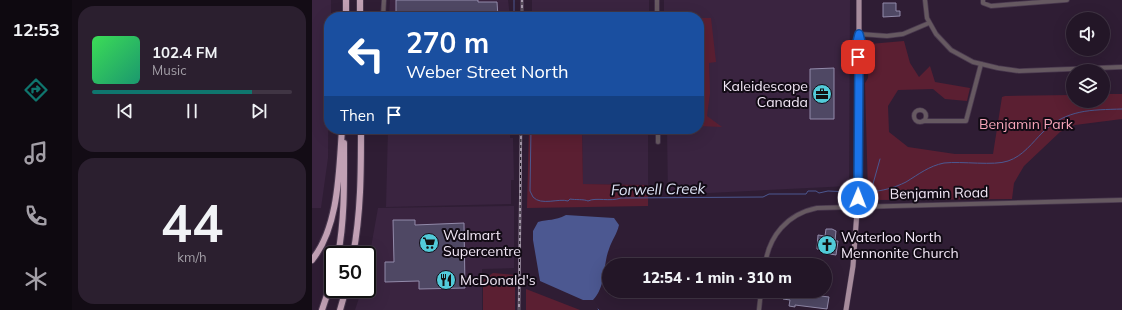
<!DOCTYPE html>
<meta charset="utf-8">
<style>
:root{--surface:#231627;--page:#2b1f2f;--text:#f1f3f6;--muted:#a39fa7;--line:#403544;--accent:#0f766e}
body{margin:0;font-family:Mulish,sans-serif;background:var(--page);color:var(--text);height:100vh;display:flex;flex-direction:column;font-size:15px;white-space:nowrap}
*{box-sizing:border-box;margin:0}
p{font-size:13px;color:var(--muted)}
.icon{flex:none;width:22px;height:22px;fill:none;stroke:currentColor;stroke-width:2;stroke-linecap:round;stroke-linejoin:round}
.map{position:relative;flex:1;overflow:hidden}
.drawer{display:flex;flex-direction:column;gap:6px;padding:6px;background:#130c15;width:240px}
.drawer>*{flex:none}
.guide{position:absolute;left:12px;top:12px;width:380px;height:122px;border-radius:16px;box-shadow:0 4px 16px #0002,0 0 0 1px var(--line);background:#1a4fa0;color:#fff;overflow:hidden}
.controls{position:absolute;left:754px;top:12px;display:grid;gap:8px}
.controls a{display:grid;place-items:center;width:44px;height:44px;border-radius:50%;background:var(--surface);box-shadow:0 4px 16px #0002,0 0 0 1px var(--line);font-size:20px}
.speed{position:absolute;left:12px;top:246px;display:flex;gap:8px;font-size:20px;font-weight:700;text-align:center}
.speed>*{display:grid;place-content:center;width:52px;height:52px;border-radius:50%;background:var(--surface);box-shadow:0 4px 16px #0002,0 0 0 1px var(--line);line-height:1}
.speed .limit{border:2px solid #111;border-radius:6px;background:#fff;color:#111}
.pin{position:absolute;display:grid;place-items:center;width:34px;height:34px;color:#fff;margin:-17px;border-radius:8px;box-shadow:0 2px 6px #0006}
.me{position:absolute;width:44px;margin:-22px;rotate:1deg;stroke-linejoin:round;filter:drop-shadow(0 0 3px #0008)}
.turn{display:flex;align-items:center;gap:14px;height:84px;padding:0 16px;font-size:18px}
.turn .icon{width:52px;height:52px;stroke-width:2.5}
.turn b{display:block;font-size:28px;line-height:34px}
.then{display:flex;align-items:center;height:38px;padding:0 16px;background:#0003;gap:8px;font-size:15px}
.drawer .tile{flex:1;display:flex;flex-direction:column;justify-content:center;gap:6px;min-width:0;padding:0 14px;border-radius:16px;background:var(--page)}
.drawer .dial{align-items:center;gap:0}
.dial b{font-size:52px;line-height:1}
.song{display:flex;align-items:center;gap:12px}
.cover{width:48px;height:48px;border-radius:6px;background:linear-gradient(135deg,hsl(130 70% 55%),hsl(160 70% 35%))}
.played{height:4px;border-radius:2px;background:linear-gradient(90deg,var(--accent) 80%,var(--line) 80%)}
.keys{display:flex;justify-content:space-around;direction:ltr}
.trip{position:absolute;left:290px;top:258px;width:230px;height:40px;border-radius:20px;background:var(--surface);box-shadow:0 4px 16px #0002,0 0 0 1px var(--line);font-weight:800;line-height:40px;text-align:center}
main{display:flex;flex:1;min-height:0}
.tabs{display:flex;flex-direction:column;width:72px;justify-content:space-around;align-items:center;background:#0e0910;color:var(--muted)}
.tabs .icon{width:28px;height:28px}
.tabs .on{color:var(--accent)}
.tabs b{font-size:18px;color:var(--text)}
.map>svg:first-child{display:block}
.built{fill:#3a2440}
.green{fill:#5b1f32}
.water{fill:#4c5891}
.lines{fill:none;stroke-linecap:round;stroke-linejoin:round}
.stream{stroke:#4c5891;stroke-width:1}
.building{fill:#4f4864;stroke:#928aaa}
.minor-casing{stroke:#4a394f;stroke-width:5.5}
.major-casing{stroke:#4a394f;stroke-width:6}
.highway-casing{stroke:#4a394f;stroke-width:8}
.minor{stroke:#665961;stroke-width:4}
.major{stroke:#a78c9c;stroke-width:5}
.highway{stroke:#c1a0b4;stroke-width:6}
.rail-casing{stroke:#a598aa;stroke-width:2.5}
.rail{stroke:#120b15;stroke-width:1;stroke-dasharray:3;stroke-linecap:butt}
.route-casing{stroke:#114b97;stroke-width:10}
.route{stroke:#1a73e8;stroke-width:7}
.labels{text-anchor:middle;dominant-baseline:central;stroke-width:4;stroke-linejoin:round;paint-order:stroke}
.poi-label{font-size:14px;fill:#f3e8f7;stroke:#120b15;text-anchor:start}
.park-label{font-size:14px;fill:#f7a5b9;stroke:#120b15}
.street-label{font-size:14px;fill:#f3e8f7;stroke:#120b15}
.water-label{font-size:15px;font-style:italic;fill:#dde2f4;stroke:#120b15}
</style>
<main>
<nav class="tabs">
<b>12:53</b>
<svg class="icon on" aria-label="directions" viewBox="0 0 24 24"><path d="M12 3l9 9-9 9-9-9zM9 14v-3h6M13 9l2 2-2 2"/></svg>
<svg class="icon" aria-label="music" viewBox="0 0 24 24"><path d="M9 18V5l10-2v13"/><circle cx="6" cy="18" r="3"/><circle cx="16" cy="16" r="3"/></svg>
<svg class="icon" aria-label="phone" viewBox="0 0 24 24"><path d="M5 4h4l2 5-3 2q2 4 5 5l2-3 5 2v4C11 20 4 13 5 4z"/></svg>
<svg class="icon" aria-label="climate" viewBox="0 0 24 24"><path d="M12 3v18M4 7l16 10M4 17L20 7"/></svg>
</nav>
<section class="drawer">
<div class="tile">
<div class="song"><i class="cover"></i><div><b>102.4 FM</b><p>Music</p></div></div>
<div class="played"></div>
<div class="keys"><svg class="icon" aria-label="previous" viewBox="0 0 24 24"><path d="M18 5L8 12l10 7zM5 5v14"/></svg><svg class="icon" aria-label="pause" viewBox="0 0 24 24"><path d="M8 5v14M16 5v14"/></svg><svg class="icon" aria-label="next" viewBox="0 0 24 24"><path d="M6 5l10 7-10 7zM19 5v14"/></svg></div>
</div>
<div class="tile dial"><b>44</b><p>km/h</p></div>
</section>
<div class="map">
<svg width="810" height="310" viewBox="0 0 810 310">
<rect width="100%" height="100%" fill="#2f1d34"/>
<g class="built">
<polygon points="0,0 19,0 19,17 17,17 16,158 9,208 0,208"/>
<polygon points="78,0 196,0 198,17 77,17"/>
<polygon points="220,0 337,0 337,17 269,17 269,11 220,11"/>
<polygon points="352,0 538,0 537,186 356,195 355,129 387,129 387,17 352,17"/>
<polygon points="76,129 201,129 201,135 198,135 198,138 201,138 202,180 199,180 199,204 74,207"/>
<polygon points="270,129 336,129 336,185 271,184"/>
<polygon points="202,206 202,268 170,269 170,310 43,310 50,289 55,289 55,270 66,208"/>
</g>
<g class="green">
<rect x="220" y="11" width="49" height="6"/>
<polygon points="387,18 399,18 404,62 397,63 398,93 395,116 410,127 387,126"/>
<polygon points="592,41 598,63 607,77 618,66 623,82 658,88 655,101 633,99 621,89 586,90 576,106 577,132 596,147 643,154 681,154 690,97 693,96 761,95 761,101 791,101 791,94 810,94 810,119 763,125 748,132 712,166 702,183 700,199 563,200 556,194 553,83 556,78 557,44"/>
<polygon points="217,129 270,129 271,184 336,185 336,206 215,208"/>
<polygon points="181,273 203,275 203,310 171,310 171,280"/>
<polygon points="214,289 268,310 214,310"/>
</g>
<path class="water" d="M254 215 302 218 307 225C305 234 300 240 297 249 291 264 294 287 281 300H271L228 281 221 240V231L226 222C237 219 242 221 254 215Z"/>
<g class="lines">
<g class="stream">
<polyline points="202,0 202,17"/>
<path d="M219 129 218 191C219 193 220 195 221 197 229 206 247 198 256 201L258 199C263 200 272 199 276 201 284 197 298 202 309 198L451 197 457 194H494L496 191H504L507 193 516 191 538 192"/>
<polyline points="559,191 568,159"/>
<path d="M557 192C570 191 582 188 594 182 607 174 617 166 632 163 650 161 682 166 696 161 711 156 720 143 731 132 755 109 779 110 810 109"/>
<polyline points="286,309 287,310"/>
</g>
</g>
<g class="building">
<polygon points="84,0 166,0 166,2 185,2 186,17 84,17"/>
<polygon points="571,3 584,3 584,11 588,11 588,16 571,17"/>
<polygon points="522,68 522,119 498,119 498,69"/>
<polygon points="81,220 103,220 103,225 152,223 153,288 107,289 107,281 73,282 73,262 82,262"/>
<polygon points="514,229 520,229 524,231 523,241 526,241 524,255 512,253 512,250 505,249 506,235 513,236"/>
<polygon points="478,291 494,291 493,294 517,297 515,309 483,305 483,307 477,306 478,300 471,299 472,295 478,295"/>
</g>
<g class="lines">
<defs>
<g id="minor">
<polyline points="345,0 345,17"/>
<polyline points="613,0 615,18 624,34 639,50 661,62 686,68 707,71 810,67"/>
<polyline points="671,0 671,3 679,6 755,0"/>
<polyline points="71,17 72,0"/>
<polyline points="547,34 575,36 591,34 617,23"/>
<circle cx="608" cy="116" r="6"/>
<polyline points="611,121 654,121 669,64"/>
<polyline points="73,129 78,132 85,129"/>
<polyline points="346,129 346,142"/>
<path d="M453 265C457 236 475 214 505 208L810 200"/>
<polyline points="447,310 449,291"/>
</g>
<g id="major">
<path d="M547 0C547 11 547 21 547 32 548 42 552 50 547 60"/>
<path d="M534 310 541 266 546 198 547 60C543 52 544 42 547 34"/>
</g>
<g id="highway">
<polyline points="48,0 48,17"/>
<polyline points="34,17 34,0"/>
<path d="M26 255C33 218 32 180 32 143"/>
<path d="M41 255C49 213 49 171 49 129"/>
<path d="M0 260C27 227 27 170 30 129"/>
<polyline points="10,310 21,277"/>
<polyline points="28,310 34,289"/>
</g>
</defs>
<use href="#minor" class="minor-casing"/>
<use href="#major" class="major-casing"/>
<use href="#highway" class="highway-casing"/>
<use href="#minor" class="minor"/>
<use href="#major" class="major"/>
<use href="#highway" class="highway"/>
<defs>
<g id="rail">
<polyline points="210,17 210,0"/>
<polyline points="207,310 209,129"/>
</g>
</defs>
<use href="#rail" class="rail-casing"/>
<use href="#rail" class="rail"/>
</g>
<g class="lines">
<defs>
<path id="route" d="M546 57 545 42 547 34C550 43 551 52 547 60L546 198"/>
</defs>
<use href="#route" class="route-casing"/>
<use href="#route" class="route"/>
</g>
<defs>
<symbol id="office-disc" viewBox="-11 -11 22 22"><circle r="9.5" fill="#52cbd9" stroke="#120b15"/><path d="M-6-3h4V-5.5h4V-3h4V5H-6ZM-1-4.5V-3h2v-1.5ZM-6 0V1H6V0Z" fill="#111"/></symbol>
<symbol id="supermarket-disc" viewBox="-11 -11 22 22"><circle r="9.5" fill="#52cbd9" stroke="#120b15"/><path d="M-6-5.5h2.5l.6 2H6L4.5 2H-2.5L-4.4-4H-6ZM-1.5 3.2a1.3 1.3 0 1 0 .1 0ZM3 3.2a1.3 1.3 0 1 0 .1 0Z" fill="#111"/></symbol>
<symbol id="church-disc" viewBox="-11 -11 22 22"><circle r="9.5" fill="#52cbd9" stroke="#120b15"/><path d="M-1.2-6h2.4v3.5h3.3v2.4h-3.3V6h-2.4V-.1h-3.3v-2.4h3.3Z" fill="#111"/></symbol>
<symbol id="restaurant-disc" viewBox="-11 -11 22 22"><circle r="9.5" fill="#52cbd9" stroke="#120b15"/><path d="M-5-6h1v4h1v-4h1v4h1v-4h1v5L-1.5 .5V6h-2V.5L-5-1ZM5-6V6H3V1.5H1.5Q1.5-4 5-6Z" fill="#111"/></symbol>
</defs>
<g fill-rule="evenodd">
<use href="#office-disc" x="499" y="83" width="22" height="22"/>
<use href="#supermarket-disc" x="106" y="232" width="22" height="22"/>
<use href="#church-disc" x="504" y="234" width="22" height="22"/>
<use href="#restaurant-disc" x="123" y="269" width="22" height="22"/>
</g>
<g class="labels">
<g class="poi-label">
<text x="496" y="86" text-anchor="end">Kaleidescope<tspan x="496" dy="16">Canada</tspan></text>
<text x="131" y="235">Walmart<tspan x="131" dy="16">Supercentre</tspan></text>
<text x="529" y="237">Waterloo North<tspan x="529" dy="16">Mennonite Church</tspan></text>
<text x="148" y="280">McDonald's</text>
</g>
<g class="park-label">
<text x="714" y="124">Benjamin Park</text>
</g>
<g class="street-label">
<text transform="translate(627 193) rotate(-1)">Benjamin Road</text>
</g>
<g class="water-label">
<text transform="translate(346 189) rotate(-1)">Forwell Creek</text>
</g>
</g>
</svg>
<div class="controls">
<a><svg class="icon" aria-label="sound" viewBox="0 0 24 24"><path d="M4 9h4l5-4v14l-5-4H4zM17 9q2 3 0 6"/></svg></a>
<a><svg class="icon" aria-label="layers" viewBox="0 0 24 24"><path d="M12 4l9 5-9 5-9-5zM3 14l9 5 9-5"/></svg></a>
</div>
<div class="speed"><div class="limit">50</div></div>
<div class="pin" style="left:546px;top:57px;background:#d93025"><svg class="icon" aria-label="arrive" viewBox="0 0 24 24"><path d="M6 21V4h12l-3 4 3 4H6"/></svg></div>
<svg class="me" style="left:546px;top:198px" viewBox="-20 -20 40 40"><circle r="17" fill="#1a73e8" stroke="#fff" stroke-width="3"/><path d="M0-11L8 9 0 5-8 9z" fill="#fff"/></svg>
<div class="trip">12:54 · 1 min · 310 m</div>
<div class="guide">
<div class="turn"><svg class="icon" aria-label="left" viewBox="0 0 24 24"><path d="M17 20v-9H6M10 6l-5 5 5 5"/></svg><div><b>270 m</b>Weber Street North</div></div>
<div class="then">Then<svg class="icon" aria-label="arrive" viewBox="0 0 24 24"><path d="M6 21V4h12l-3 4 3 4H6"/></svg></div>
</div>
</div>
</main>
